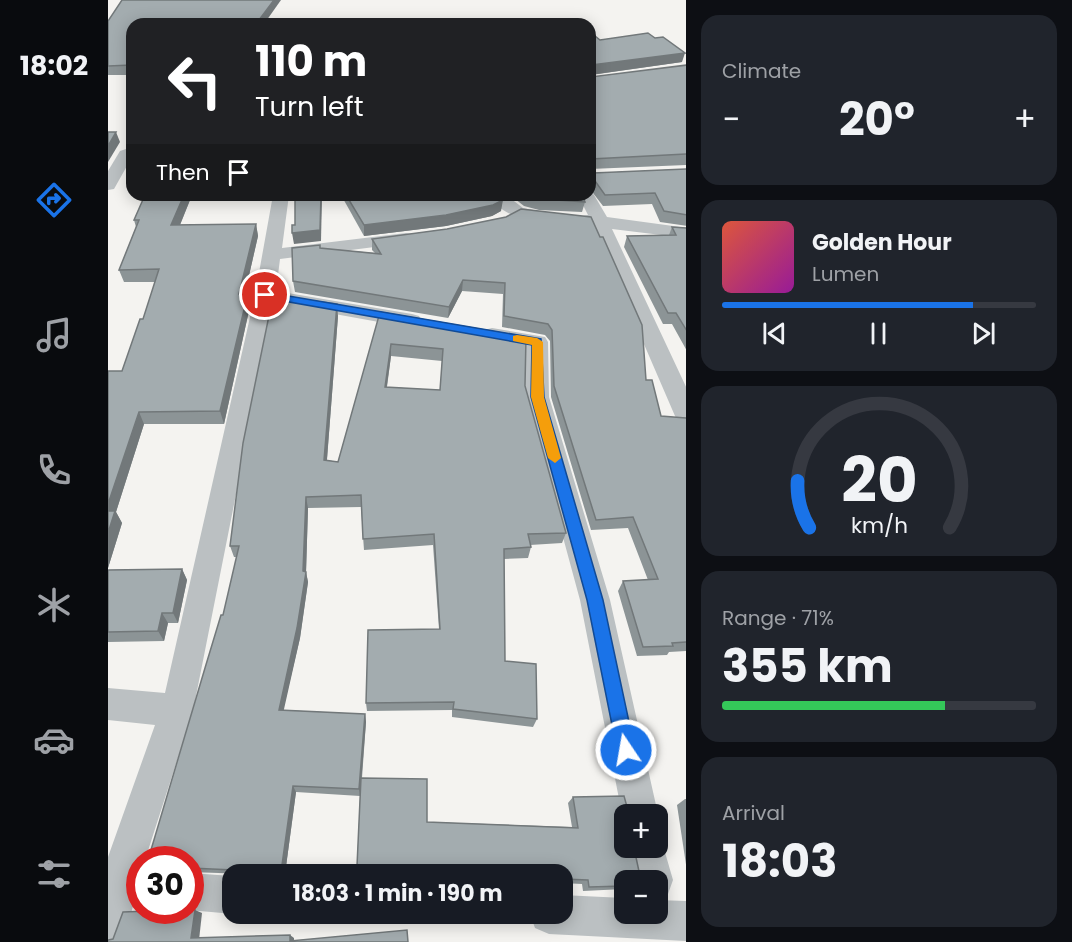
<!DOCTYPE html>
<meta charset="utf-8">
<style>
:root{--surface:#171b24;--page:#20242c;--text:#f1f3f6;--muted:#9ea1a6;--line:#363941;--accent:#1a73e8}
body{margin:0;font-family:Poppins,sans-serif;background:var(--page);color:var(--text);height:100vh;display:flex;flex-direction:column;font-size:22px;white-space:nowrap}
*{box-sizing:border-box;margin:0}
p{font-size:20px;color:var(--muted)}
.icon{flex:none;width:33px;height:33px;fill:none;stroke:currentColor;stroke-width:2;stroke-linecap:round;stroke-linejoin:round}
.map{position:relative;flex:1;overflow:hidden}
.sheet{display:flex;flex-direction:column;gap:15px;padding:15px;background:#0d0f14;width:386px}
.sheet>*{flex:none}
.hud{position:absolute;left:18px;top:18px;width:470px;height:183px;border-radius:18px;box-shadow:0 3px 15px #0003;background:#202124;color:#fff;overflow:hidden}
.controls{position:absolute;left:506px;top:804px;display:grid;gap:12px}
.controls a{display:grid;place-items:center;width:54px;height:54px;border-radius:12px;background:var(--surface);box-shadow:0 3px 15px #0003;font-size:30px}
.speed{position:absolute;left:18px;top:846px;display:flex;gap:12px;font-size:30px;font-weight:700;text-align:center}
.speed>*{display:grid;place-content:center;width:78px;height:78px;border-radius:50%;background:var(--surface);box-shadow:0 3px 15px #0003;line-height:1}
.speed .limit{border:9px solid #d22;background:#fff;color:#111}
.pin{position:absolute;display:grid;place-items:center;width:51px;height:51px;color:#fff;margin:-26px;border:3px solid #fff;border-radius:50%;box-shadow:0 2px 6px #0007}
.me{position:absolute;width:66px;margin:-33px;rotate:348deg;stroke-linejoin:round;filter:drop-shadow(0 0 4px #0008)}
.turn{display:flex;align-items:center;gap:21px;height:126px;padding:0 30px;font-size:27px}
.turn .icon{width:78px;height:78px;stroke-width:2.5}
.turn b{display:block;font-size:42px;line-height:51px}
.then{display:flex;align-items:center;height:57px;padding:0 30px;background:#0003;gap:12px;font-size:22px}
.big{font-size:45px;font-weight:700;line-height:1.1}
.sheet .tile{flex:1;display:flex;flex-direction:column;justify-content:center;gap:9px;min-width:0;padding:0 21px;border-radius:18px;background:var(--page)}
.sheet .dial{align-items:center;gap:0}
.dial svg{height:156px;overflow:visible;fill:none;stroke:var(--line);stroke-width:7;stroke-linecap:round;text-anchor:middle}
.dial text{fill:var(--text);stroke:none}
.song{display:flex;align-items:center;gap:18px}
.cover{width:72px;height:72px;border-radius:9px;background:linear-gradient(135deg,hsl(10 70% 55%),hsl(300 70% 35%))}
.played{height:6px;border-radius:3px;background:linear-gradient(90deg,var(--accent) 80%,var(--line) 80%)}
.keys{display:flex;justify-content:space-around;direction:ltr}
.heat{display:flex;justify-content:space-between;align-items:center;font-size:33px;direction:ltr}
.charge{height:9px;border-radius:4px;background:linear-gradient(90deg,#34c759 71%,var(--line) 0)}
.trip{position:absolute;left:114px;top:864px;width:351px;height:60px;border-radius:18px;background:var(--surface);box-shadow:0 3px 15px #0003;font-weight:700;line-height:60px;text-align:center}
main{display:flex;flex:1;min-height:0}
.tabs{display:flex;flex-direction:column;width:108px;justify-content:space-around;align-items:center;background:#090b0e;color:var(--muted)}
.tabs .icon{width:42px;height:42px}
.tabs .on{color:var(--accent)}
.tabs b{font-size:27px;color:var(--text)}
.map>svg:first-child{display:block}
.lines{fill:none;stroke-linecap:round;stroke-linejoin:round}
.minor{fill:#bbc0c2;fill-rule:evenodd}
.wall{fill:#8c9496;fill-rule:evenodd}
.shaded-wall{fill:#72787a}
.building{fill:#a3acaf;stroke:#72787a;stroke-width:1.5;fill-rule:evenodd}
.route{fill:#1a73e8;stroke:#114b97;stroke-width:1.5}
.slow{fill:#f59e0b}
</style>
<main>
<nav class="tabs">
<b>18:02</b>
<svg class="icon on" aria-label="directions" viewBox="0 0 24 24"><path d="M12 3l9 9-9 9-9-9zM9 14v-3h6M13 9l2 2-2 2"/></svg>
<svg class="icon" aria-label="music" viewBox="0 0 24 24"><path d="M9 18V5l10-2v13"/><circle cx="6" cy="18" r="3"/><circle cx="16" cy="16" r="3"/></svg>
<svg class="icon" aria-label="phone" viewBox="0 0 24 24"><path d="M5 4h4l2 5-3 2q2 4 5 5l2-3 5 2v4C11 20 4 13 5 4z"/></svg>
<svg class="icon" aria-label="climate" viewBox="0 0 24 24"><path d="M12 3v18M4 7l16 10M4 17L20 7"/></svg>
<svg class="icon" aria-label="car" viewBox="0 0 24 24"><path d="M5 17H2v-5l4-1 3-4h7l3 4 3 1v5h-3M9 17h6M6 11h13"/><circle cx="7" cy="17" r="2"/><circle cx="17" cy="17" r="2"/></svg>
<svg class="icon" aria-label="filters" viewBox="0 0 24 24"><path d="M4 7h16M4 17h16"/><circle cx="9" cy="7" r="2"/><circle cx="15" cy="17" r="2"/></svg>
</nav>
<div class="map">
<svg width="579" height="942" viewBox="0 0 579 942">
<rect width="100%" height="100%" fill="#f4f3f0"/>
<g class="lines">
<g class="minor">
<polygon points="18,149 24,151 24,157 6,189 0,190 0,171 12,151"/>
<polygon points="482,191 486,195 499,217 579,228 579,238 504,229 579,389 579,424 571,422 567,416 485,226 474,224 471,220 474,216 480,215 470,195 482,195"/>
<path d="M165 195H181L174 248 298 233 304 234 307 238 304 242 298 243 172 259 168 291 304 314 311 316 314 321 311 326 304 328 166 303 85 711 37 860H32C32 884 23 918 14 941L0 942V857L47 725 0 720V688L57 693 147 295Z"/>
<path d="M379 195H398L415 208 446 214 449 218 446 222C423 227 392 213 379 195Z"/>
<polygon points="384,328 437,337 440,342 441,397 502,600 550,814 549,817 549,814 516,814 516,819 514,814 472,600 417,397 418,347 376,340 373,335 376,330"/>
<polygon points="549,834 552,835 565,880 560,894 549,898 549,880 527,880 520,848 549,848"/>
<polygon points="82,873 124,876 126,914 80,910 82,910"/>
<polygon points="454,895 516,898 516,914 549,914 549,900 579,901 579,941 441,934 427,928 422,914 454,914"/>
</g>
</g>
<g class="wall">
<polygon points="0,21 24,24 24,75 0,75"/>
<polygon points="482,36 492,40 574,62 483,75 483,77 579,65 579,165 482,169 482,170 485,173 579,169 579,226 552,222 544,204 495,206 482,189 482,190"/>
<polygon points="37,195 84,195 72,225 148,224 150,236 137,293 142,306 116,424 36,424 8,512 14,523 0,568 0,371 14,371 35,319 47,282 16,282 11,270 28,227 26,220"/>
<polygon points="233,195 389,195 393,211 384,216 338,226 256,236"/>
<polygon points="402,195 474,195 477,202 474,212 431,210 416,206"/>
<polygon points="564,227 579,228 579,351 564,324 555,324 516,247 519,236 561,235"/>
<polygon points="339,229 538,380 553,416 579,418 579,651 561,652 559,655 529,656 510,591 515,581 540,580 520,528 483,530 443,397 442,341 437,335 394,327 395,294 354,291 340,318 187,292 185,281 212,248 267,253 264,250 264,239"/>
<path d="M272 312 417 386 458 533 454 543 422 545 423 547 420 558 396 559 397 661 429 719 425 727 344 717V710L259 711 258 703 331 629 325 545 256 550 253 507 200 508 198 572 200 582 192 638 175 710 257 714 258 722 254 778 319 822 464 827 460 803 465 797 521 814 525 811 526 814H516V889L475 891 474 884 454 883V874H341V871L251 870 249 866 252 796 188 792 177 874H139L82 872V860L115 615 129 557H126L122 546 230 316 219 460 230 462ZM283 356 334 361 332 390 279 387Z"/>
<polygon points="74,569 79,580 70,623 60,623 56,641 0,642 0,570"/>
<polygon points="577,799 579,799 579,871 569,805"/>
</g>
<g class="shaded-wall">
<polygon points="166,0 173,0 156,24 148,24"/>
<polygon points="577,53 574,62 482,75 484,65"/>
<polygon points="8,132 12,142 0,162 0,146"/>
<polygon points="76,195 84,195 67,237 63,225"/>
<polygon points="213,195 214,195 213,241 186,244 184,233"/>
<polygon points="395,200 393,211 384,216 338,226 256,236 256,225"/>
<polygon points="148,224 150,236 134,306 131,294"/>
<polygon points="355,280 354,291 340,318 341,307"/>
<polygon points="140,293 142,306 116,424 112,411"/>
<polygon points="229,304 230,316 218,471 216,460"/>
<polygon points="283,344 283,356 277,399 277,387"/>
<polygon points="31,412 36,424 8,512 14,523 0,568 0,504"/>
<polygon points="198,497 200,508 198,573 198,572 200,582 192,638 174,718 171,710 195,571"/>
<polygon points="74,569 79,580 70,623 65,613"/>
<polygon points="54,613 60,623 56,641 50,631"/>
<polygon points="257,714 258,722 252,796 251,789"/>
<polygon points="185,786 188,792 177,874 175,874 173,872"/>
<polygon points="87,910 94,913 91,940 83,938"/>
<polygon points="182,935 186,938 186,942 182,941"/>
</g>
<g class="building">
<polygon points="14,0 166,0 148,24 24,24 24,65 0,66 0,21"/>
<polygon points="540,33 547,38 555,37 577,53 484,65 483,77 579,65 579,154 483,159 482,170 485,173 579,169 579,215 556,211 547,193 497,195 485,178 482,182 482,36 487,36 492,40"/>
<polygon points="0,132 8,132 0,146"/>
<polygon points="37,195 76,195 63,225 148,224 131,294 140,293 112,411 31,412 0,504 0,371 14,371 32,319 35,319 51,269 11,270 31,220 26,220"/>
<polygon points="187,195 213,195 212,230 184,233 184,225 187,225"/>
<polygon points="238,195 389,195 395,200 385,205 338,215 256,225"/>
<polygon points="418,195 474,195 477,202 433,199"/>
<polygon points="413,209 483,217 492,237 495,237 534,325 538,380 544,380 553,416 579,418 579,642 564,643 565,646 535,647 515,581 550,579 525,517 488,520 446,386 444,330 440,324 396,316 397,283 355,280 341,307 185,281 184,248 212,245 212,248 273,254 264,239 339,229 398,217"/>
<polygon points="564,227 579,228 579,331 568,313 560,313 519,236 568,235"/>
<path d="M165 296 229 304 216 460 230 462 272 312 418 337 417 386 458 533 420 534 423 547 396 549 397 661 428 664 429 719 345 709 346 702 258 703 260 630 332 629 326 534 255 539 253 495 198 497 195 571 198 572 189 628 171 710 257 714 251 789 185 786 173 872 82 868V860H40L97 668 113 615H115L131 546H122L135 443ZM283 344 335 349 332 390 277 387Z"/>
<polygon points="0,511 7,511 0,533"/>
<polygon points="74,569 65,613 54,613 50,631 0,632 0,570"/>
<polygon points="253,778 319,779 319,822 470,828 465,797 516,796 521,814 516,814 516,848 526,848 532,876 541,878 542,880 516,880 516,886 481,887 480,880 454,879 454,874 342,874 342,867 249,866"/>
<polygon points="66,910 87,910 83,938 182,935 182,941 299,930 300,942 0,942 0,940 5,939 15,912"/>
</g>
<polygon class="route" points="157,292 433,339 436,397 495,600 527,750 525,756 518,759 512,756 509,750 479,600 423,397 424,345 153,297 153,293"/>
<polygon class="slow" points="409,335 429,338 435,342 436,397 453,458 447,463 440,458 423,397 424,345 405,341 405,336"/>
</svg>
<div class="controls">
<a>+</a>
<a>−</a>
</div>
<div class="speed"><div class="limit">30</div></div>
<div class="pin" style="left:157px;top:295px;background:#d93025"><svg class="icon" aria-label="arrive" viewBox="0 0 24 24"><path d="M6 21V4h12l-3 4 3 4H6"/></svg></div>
<svg class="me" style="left:518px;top:750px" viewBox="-20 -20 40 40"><circle r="17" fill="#1a73e8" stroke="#fff" stroke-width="3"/><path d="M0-11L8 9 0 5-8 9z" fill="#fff"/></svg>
<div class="trip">18:03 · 1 min · 190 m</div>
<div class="hud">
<div class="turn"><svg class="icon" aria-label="left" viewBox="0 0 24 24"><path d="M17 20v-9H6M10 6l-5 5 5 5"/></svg><div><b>110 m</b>Turn left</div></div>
<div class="then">Then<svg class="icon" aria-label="arrive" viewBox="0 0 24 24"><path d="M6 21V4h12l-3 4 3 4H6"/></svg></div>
</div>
</div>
<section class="sheet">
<div class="tile"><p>Climate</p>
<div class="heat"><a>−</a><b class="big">20°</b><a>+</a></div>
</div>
<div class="tile">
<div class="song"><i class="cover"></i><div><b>Golden Hour</b><p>Lumen</p></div></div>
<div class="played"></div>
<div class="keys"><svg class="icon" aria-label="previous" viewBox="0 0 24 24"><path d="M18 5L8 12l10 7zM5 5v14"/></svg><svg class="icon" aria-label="pause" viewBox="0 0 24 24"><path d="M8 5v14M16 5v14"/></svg><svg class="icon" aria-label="next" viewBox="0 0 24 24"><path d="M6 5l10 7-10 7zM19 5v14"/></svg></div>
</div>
<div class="tile dial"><svg viewBox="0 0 100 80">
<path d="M14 69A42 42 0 1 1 86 69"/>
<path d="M14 69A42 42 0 0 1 8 45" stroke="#1a73e8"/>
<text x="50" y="56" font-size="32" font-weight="700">20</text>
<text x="50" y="72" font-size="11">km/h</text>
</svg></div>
<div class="tile"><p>Range · 71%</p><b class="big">355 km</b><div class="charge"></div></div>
<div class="tile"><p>Arrival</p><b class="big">18:03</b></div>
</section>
</main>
